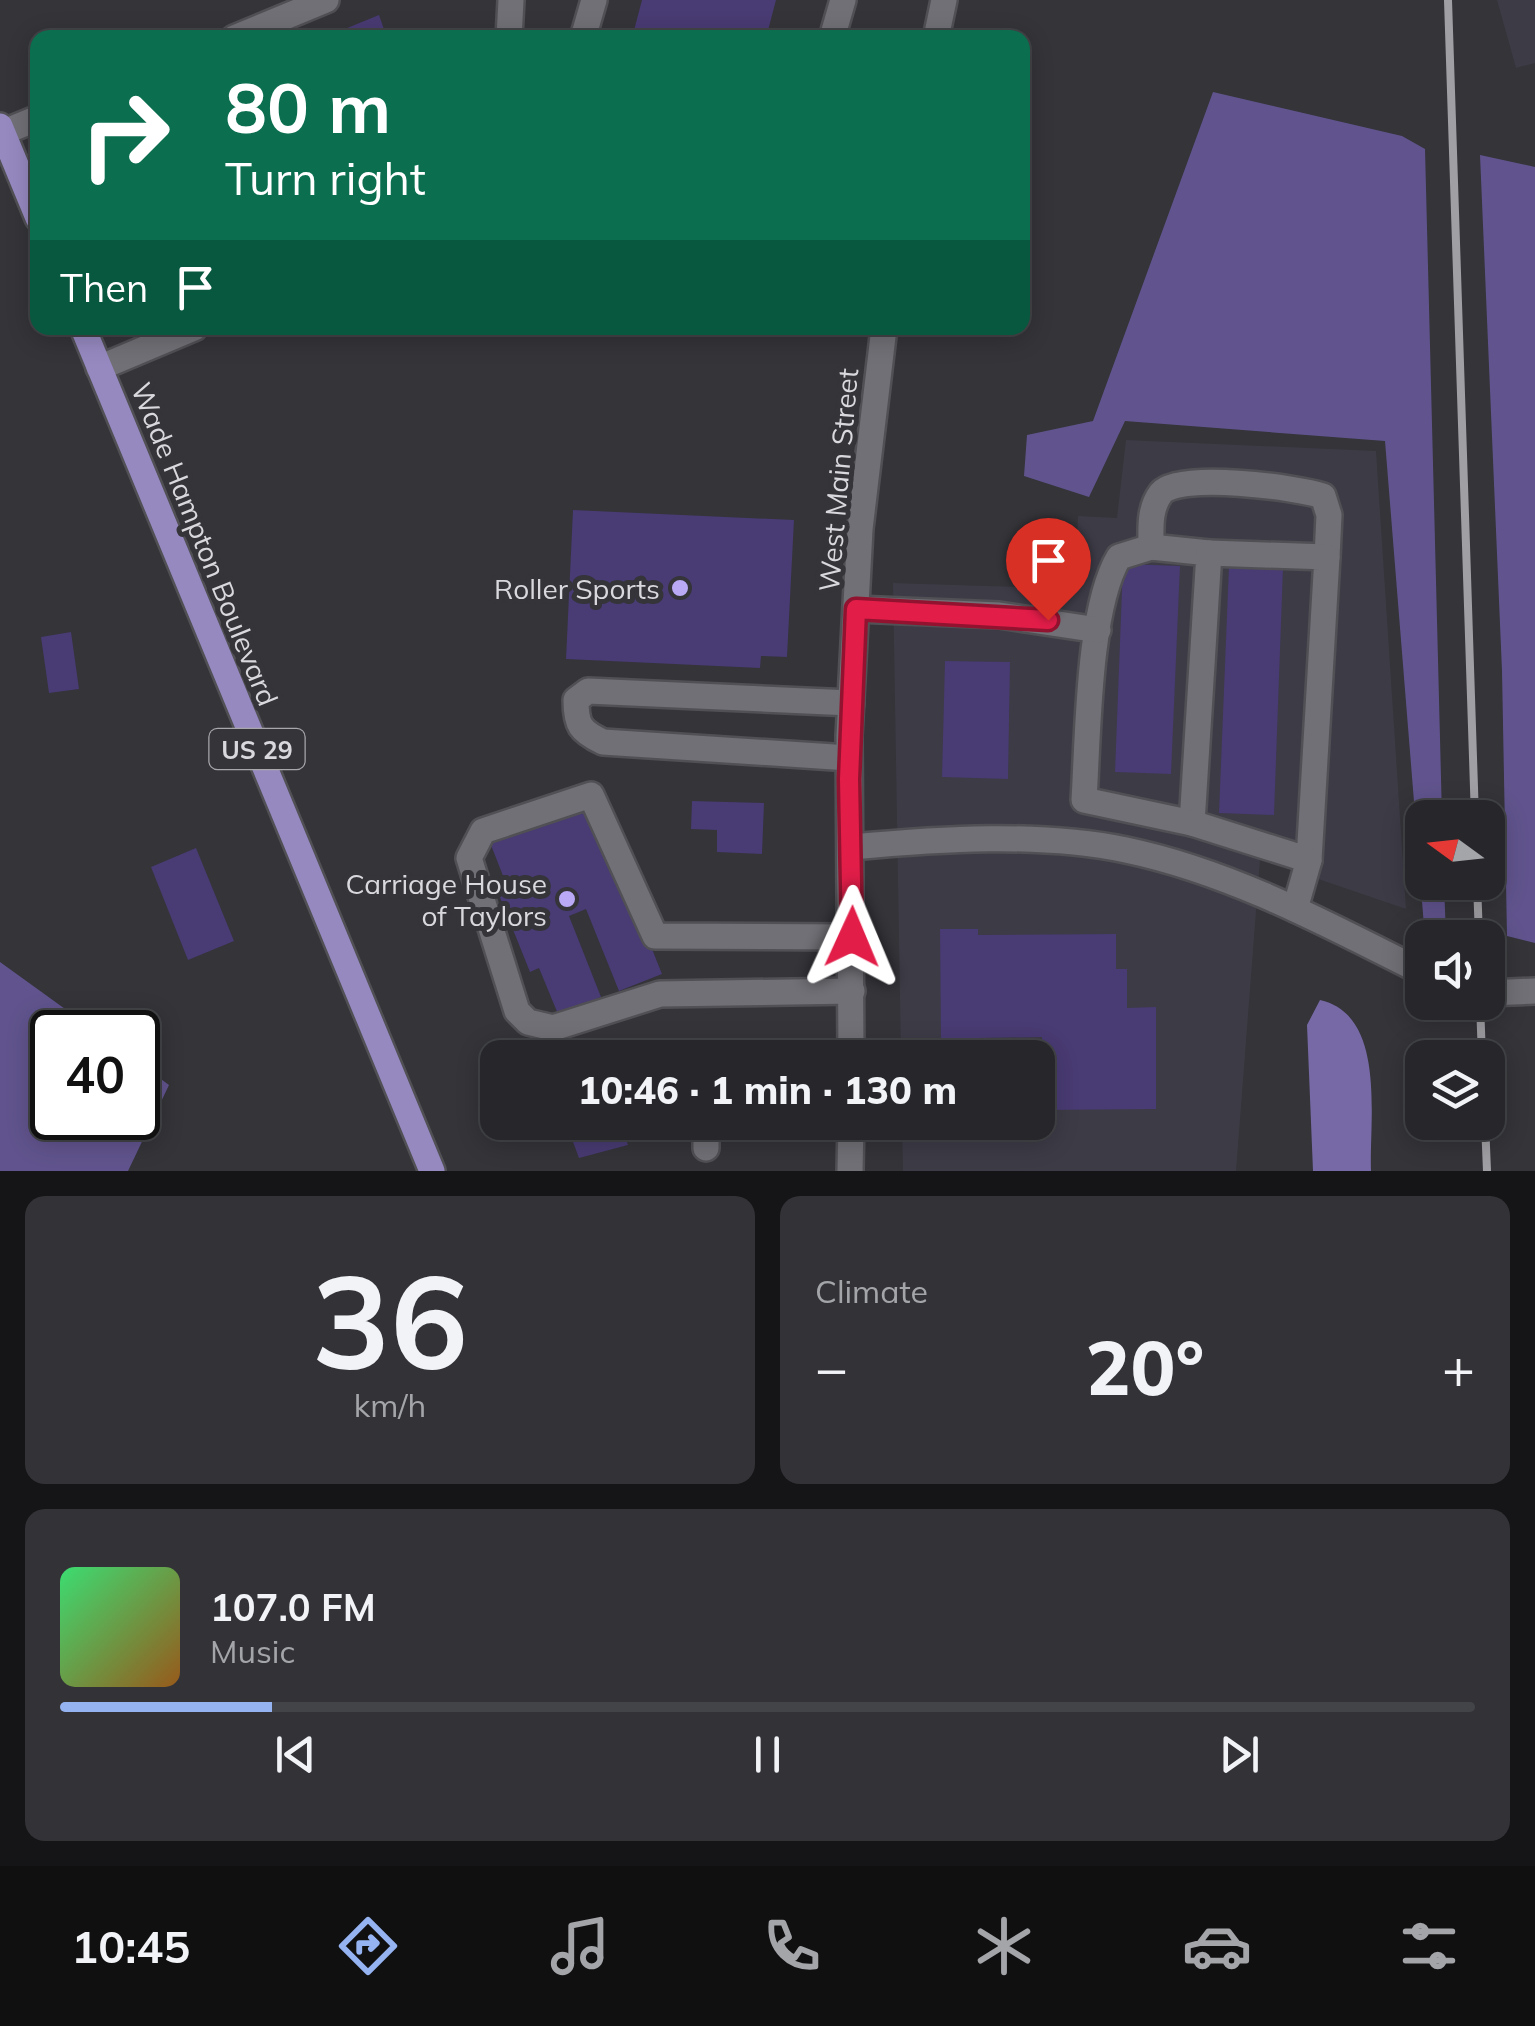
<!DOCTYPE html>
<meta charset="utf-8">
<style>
:root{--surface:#27272b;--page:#333337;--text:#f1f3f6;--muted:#a4a5a9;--line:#434447;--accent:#95b2f1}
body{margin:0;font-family:Mulish,sans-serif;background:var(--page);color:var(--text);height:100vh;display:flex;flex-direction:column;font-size:38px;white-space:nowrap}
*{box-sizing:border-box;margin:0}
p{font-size:32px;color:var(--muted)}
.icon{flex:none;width:55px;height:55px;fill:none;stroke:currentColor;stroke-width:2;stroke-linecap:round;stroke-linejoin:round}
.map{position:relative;height:1171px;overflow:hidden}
.sheet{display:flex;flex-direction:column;gap:25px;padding:25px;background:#151518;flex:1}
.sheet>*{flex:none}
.top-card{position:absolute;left:30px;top:30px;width:1000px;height:305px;border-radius:20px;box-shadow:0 5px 25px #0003,0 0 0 2px var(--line);background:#0b6e4f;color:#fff;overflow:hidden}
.needle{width:65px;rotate:285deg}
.fabs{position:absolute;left:1405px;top:800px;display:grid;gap:20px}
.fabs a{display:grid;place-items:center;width:100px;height:100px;border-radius:20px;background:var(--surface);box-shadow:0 5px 25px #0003,0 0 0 2px var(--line);font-size:50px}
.speed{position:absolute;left:30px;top:1010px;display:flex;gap:20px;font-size:50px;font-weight:700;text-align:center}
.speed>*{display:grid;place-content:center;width:130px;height:130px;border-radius:50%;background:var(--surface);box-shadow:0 5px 25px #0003,0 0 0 2px var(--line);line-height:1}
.speed .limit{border:5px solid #111;border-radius:15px;background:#fff;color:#111}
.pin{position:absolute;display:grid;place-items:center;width:85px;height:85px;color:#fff;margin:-102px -42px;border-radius:50% 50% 50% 0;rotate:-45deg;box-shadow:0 0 10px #0007}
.pin .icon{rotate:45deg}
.me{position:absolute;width:110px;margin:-55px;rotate:1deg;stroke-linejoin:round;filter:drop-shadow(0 0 8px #0008)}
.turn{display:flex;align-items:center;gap:35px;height:210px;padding:0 30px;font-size:45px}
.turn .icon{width:130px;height:130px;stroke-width:2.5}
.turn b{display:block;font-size:70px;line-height:85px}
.then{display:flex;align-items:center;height:95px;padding:0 30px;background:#0003;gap:20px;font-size:38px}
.big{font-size:75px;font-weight:800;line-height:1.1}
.sheet .tile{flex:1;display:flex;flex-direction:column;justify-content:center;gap:15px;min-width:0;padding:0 35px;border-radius:20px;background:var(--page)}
.sheet .dial{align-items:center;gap:0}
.dial b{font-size:130px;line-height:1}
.song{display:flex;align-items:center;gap:30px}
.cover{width:120px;height:120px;border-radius:15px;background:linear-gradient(135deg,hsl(140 70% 55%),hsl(30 70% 35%))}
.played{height:10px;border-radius:5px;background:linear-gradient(90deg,var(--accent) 15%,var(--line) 15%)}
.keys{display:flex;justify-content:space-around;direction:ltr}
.heat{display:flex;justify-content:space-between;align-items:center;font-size:55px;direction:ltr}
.sheet .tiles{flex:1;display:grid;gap:25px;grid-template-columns:1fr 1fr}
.tile:last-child{grid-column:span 2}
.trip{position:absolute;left:480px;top:1040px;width:575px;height:100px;border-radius:20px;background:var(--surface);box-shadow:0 5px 25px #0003,0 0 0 2px var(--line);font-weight:800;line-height:100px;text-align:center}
.tab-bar{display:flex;height:160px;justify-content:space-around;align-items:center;background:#101011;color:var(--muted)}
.tab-bar .icon{width:70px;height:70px}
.tab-bar .current{color:var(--accent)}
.tab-bar b{font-size:45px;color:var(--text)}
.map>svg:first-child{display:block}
.built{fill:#3d3b46}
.forest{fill:#61548e}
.water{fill:#7769a6}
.building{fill:#493b73}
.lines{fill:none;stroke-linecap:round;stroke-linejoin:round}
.minor-casing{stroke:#515055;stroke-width:30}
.major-casing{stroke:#515055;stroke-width:30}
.minor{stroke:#717076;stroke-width:25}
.major{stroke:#9689c0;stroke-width:25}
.rail{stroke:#a0a0a4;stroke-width:8}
.route-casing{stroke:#92132f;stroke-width:25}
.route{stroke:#e11d48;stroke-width:18}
.poi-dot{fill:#baaaf6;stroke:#343439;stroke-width:4}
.labels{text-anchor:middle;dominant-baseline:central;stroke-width:10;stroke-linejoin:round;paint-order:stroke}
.shield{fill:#343439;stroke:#a8a7ab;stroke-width:2.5}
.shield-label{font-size:25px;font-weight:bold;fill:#d9d8dc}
.street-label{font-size:28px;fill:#d9d8dc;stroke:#343439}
.poi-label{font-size:28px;fill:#d9d8dc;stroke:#343439;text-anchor:end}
</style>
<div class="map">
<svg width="1535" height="1171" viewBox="0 0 1535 1171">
<rect width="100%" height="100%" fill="#343439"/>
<g class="built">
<polygon points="1497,0 1535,0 1535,63 1516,68"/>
<polygon points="1126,440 1376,451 1406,909 1260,859 1236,1171 903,1171 902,1123 1038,1122 1038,1058 901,1057 893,583 1075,589 1078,516 1117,518"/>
</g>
<g class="forest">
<polygon points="1213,92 1402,136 1425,149 1442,817 1422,818 1422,882 1444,883 1446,937 1438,937 1424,926 1385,441 1125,421 1089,497 1024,476 1027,435 1093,421"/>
<polygon points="1480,155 1535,167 1535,943 1507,936 1502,671"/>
<polygon points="0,962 97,1032 52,1032 52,1118 138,1118 138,1062 169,1085 128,1171 0,1171"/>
</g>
<path class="water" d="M1320 1000C1387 1015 1369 1120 1371 1171H1313L1307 1025Z"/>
<g class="building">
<polygon points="642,0 776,0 766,38 632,38"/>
<polygon points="379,15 387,38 337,38 335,33"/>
<polygon points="573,510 794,520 787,657 761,656 760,668 566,659"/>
<polygon points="1123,564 1180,566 1171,774 1115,772"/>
<polygon points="1229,566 1283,568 1274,815 1219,813"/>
<polygon points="71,632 79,689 49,693 41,637"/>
<polygon points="945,661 1010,662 1008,779 942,777"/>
<polygon points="592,799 662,974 619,991 586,909 569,916 601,997 558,1014 539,968 530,972 497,890 507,886 489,840"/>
<polygon points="692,801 764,803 762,854 717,852 717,830 691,829"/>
<polygon points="196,848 234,941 188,960 151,867"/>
<polygon points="940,929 978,929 978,935 1116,934 1116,969 1127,969 1127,1008 1156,1007 1156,1109 1043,1110 1042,1037 977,1038 977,1044 941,1045"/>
<polygon points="576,1122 620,1122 628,1145 579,1158 569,1131 578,1127"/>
</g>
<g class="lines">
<defs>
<g id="minor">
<polyline points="234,38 326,0"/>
<polyline points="509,38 511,0"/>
<polyline points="583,38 594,0"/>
<polyline points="832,38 843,0"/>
<polyline points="936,38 944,0"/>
<polyline points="2,133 38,118"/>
<polyline points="99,368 194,328"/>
<path d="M1151 547 1209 553 1192 823 1084 800C1088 737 1088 608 1119 557Z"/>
<path d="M1151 547C1151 528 1149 509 1161 493 1178 472 1296 487 1323 496L1329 515 1327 557"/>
<polyline points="856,609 999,615 1098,630"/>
<path d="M849 758 603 742C580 731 576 725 576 700L588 691 851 703"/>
<polyline points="1192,823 1309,860 1327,557 1209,553"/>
<path d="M851 847C939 839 1038 832 1126 850 1231 872 1327 924 1422 972"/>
<polyline points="1295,909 1309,860"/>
<polyline points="852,991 660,994 553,1028 528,1022 517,1011 469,858 483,831 591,795 655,936 852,937"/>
<polyline points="1488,993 1535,991"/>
<polyline points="851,1058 849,736 860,529 884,328"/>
<polyline points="706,1148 706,1122"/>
<polyline points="850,1171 851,1122"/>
</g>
<g id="major">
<polyline points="0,126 38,218"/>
<polyline points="83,328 432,1171"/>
</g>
</defs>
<use href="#minor" class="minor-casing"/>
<use href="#major" class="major-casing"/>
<use href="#minor" class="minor"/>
<use href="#major" class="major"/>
<g class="rail">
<polyline points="1448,0 1475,818"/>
<polyline points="1477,882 1479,938"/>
<polyline points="1480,1002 1482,1058"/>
<polyline points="1485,1122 1487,1171"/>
</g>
</g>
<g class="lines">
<defs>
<polyline id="route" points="852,937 849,779 856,609 1048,620"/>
</defs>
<use href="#route" class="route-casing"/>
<use href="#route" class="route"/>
</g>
<g class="poi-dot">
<circle cx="680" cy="588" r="10"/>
<circle cx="567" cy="899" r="10"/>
</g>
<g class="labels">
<rect class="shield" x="209.5" y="729" width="95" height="40" rx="8"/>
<g class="shield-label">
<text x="257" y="749">US 29</text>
</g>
<g class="street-label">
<text transform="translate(838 480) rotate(-85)">West Main Street</text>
<text transform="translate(205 544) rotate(68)">Wade Hampton Boulevard</text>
</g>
<g class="poi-label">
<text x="660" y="588">Roller Sports</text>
<text x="547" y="883">Carriage House<tspan x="547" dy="32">of Taylors</tspan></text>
</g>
</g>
</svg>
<div class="fabs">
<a><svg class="needle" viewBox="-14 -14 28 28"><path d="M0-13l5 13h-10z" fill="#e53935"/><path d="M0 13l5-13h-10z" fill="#a4a5a9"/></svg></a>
<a><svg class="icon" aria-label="sound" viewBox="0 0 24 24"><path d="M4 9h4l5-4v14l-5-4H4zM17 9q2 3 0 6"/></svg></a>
<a><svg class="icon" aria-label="layers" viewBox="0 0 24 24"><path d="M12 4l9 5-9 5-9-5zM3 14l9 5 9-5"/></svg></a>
</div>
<div class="speed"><div class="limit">40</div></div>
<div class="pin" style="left:1048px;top:620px;background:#d93025"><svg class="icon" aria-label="arrive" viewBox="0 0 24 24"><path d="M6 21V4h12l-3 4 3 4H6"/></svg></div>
<svg class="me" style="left:852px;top:937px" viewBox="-20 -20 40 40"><path d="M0-17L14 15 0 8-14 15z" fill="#e11d48" stroke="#fff" stroke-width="4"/></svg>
<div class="trip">10:46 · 1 min · 130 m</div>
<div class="top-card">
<div class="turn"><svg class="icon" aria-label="right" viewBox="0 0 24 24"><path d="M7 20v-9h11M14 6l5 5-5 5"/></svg><div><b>80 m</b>Turn right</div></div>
<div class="then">Then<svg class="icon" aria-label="arrive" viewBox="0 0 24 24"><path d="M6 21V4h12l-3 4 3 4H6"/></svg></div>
</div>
</div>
<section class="sheet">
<div class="tiles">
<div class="tile dial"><b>36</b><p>km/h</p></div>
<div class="tile"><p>Climate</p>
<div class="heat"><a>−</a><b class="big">20°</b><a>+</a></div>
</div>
<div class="tile">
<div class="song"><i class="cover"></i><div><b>107.0 FM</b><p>Music</p></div></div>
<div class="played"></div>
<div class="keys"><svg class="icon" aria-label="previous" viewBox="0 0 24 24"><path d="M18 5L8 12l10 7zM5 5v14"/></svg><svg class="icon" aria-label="pause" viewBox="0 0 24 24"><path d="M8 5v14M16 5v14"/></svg><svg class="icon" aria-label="next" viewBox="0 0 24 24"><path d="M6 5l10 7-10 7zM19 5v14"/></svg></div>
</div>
</div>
</section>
<nav class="tab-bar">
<b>10:45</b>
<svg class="icon current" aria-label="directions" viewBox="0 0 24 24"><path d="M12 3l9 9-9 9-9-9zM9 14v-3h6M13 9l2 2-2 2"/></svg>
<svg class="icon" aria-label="music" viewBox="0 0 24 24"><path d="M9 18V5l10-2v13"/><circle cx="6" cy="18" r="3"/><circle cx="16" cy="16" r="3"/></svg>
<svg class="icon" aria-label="phone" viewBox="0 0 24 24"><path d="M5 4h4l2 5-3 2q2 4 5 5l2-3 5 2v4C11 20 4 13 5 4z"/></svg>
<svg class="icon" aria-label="climate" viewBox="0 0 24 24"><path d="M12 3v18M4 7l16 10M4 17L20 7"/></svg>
<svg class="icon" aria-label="car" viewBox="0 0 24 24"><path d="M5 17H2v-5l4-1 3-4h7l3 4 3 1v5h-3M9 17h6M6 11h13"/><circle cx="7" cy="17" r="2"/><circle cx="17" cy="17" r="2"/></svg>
<svg class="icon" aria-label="filters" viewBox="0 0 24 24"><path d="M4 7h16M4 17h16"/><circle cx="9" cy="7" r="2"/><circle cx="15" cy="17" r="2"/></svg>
</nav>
